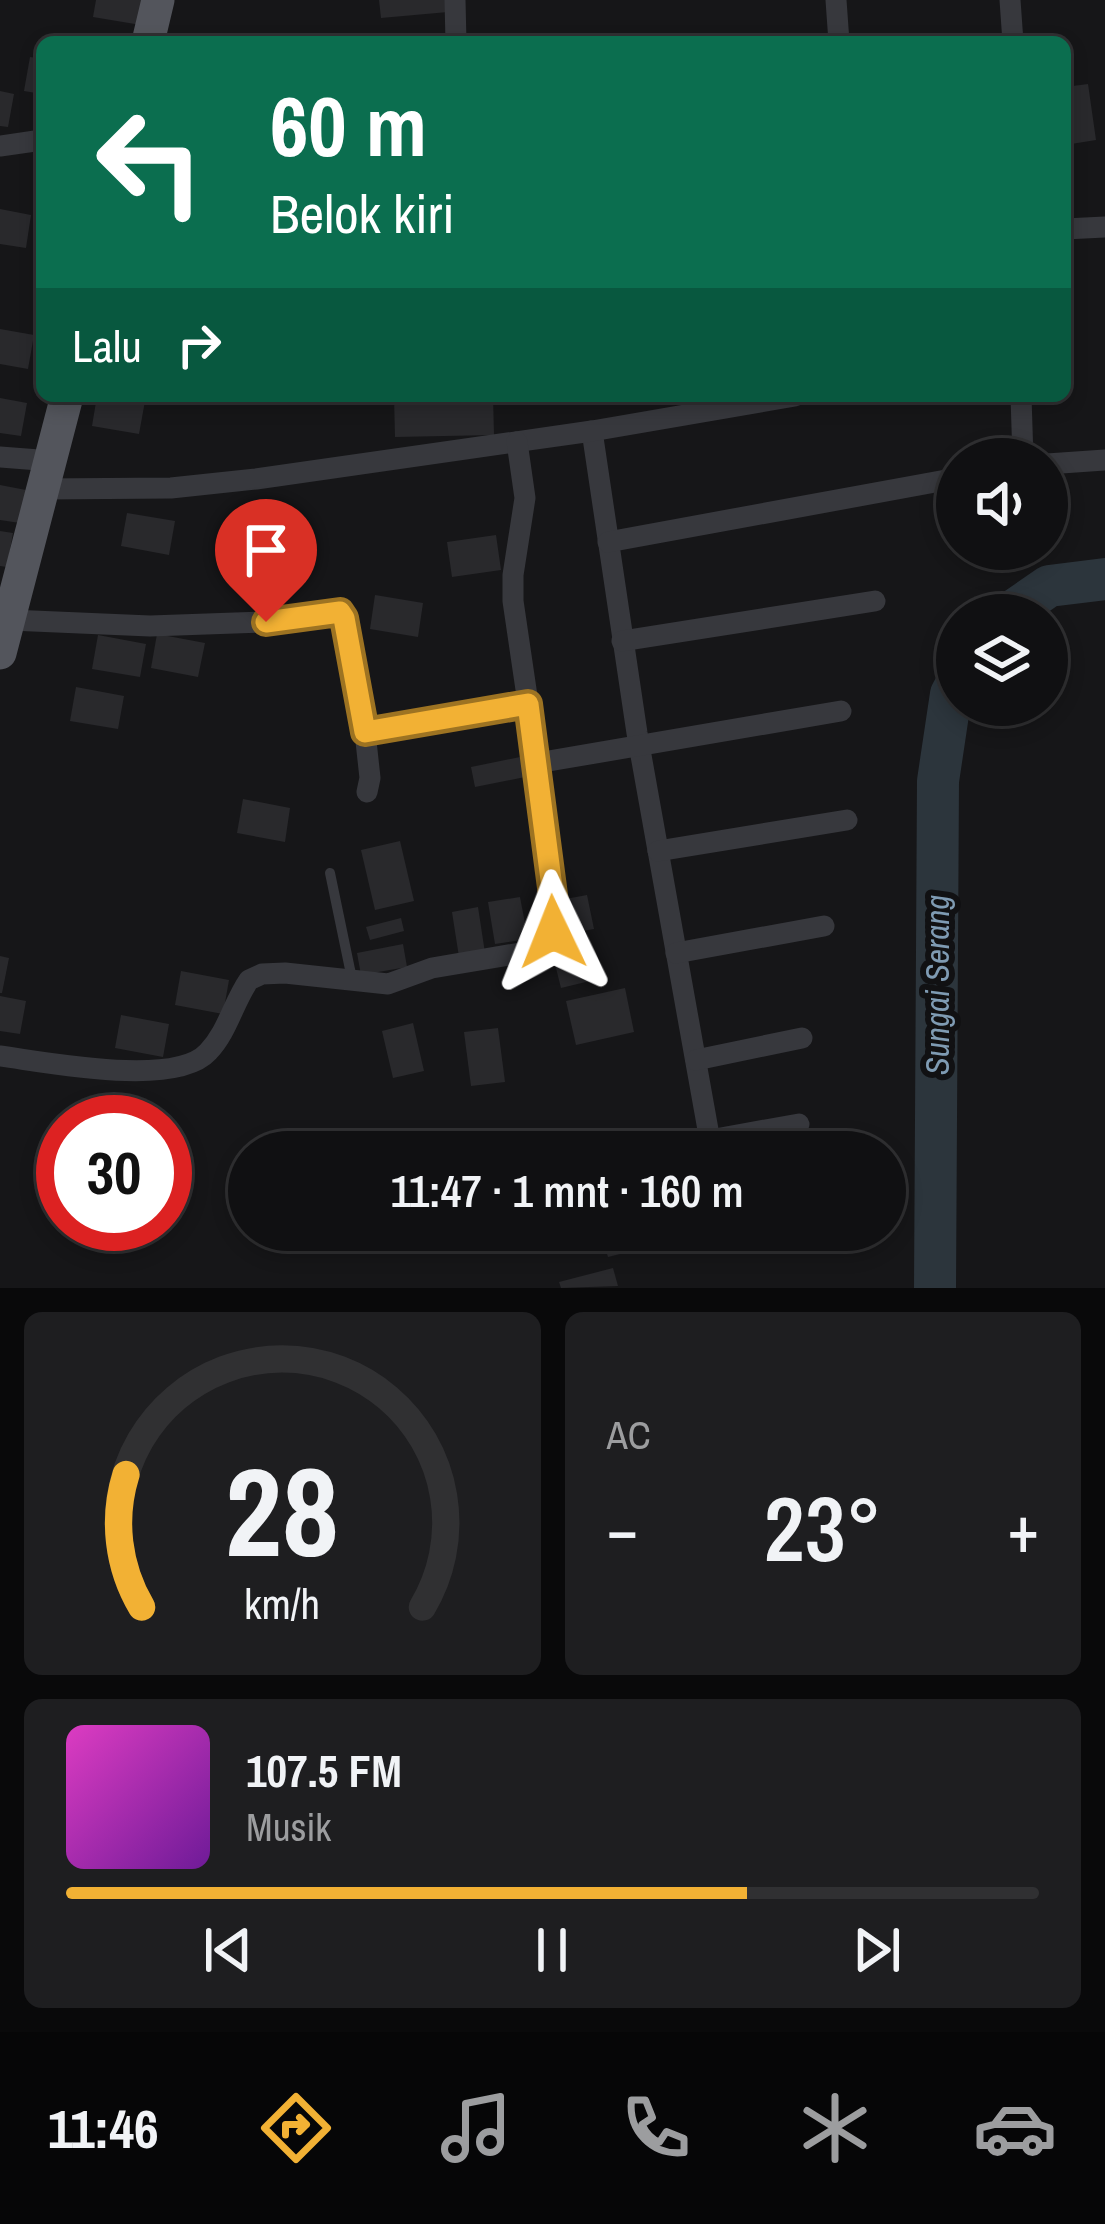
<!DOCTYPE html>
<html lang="id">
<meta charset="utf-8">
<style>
:root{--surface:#101012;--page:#1e1e20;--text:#f1f3f6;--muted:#9c9d9f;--line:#303032;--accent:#f2b134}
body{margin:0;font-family:"Archivo Narrow",sans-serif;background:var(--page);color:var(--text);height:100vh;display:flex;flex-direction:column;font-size:45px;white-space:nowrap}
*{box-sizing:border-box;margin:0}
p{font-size:39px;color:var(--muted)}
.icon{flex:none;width:66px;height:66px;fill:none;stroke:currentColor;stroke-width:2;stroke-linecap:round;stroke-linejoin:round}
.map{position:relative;height:1288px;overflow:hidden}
.details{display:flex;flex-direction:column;gap:24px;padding:24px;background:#09090a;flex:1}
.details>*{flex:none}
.top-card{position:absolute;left:36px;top:36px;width:1035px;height:366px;border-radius:18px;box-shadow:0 6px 18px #0003,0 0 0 3px var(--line);background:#0b6e4f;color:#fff;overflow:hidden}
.tools{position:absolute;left:936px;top:438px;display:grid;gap:24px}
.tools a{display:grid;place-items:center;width:132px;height:132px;border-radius:50%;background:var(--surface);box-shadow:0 6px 18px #0003,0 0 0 3px var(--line);font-size:60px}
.speed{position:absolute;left:36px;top:1095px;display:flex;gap:24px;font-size:60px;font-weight:700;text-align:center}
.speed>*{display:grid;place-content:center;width:156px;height:156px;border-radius:50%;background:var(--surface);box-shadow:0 6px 18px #0003,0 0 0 3px var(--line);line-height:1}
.speed .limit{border:18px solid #d22;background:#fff;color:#111}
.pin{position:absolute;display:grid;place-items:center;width:102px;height:102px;color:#fff;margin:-123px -51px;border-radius:50% 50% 50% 0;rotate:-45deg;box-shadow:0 0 12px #0007}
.pin .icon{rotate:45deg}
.me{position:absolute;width:132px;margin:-66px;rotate:358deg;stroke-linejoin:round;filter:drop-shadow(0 0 9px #0008)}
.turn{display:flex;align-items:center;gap:42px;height:252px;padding:0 36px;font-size:54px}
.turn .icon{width:156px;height:156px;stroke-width:2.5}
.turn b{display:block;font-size:84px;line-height:102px}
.then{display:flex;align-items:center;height:114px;padding:0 36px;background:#0003;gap:24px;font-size:45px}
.big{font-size:90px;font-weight:600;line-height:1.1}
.details .card{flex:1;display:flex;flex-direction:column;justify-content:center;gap:18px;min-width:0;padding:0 42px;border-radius:18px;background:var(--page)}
.details .dial{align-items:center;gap:0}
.dial svg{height:312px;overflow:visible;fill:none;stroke:var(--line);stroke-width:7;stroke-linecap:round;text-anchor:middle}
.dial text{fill:var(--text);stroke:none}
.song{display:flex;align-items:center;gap:36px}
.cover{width:144px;height:144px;border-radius:18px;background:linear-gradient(135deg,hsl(310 70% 55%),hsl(280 70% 35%))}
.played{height:12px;border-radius:6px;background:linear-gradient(90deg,var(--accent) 70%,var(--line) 70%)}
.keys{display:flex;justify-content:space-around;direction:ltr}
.heat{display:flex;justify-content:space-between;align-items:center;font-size:66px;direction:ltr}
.details .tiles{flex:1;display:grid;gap:24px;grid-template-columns:1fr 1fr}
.card:last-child{grid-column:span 2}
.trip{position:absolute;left:228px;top:1131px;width:678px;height:120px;border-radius:60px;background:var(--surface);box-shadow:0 6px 18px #0003,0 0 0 3px var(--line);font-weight:600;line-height:120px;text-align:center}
.dock{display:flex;height:192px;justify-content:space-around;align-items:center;background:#060607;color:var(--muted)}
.dock .icon{width:84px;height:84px}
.dock .active{color:var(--accent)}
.dock b{font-size:54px;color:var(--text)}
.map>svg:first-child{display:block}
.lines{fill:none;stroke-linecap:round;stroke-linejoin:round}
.river{stroke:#2c353c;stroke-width:42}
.building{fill:#29292c}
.lane{stroke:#37383d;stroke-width:10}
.street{stroke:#37383d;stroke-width:21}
.primary{stroke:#53555c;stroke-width:33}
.route-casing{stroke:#9d7322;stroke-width:30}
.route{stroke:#f2b134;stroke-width:21}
.labels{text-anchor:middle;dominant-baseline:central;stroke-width:12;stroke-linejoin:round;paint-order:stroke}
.water-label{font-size:33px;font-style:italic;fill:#7f9bb3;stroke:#111113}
</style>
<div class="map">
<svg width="1105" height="1288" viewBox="0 0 1105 1288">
<rect width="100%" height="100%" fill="#161618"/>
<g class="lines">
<g class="river">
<polyline points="1007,615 1049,586 1105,579"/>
<polyline points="935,1288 938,781 951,694 957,683"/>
</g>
</g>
<g class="building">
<polygon points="96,0 146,0 141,25 93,17"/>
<polygon points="379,0 447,0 448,12 381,18"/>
<polygon points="90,34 120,40 120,42 89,42"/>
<polygon points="444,35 445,42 404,42 404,39"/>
<polygon points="30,57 42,59 42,94 24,91"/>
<polygon points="1088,84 1096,140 1065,145 1065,87"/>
<polygon points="0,91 14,94 8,127 0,126"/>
<polygon points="0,209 31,215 26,248 0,244"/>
<polygon points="0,329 34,335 28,369 0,364"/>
<polygon points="97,396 119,396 145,401 139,434 92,426"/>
<polygon points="394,396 493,396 494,435 395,437"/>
<polygon points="0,398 27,403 21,436 0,433"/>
<polygon points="0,485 26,490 20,523 0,520"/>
<polygon points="127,513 175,521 169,555 121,546"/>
<polygon points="0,531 13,533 7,567 0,566"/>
<polygon points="496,535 501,570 452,577 447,542"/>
<polygon points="375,595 423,603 418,637 370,629"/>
<polygon points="157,634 205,643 198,677 151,668"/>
<polygon points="98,635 146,644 140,677 92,669"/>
<polygon points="76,687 124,696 118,729 70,721"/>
<polygon points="525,756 530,776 475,787 471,767"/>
<polygon points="243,799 290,808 285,842 237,833"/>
<polygon points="400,841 414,901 375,910 361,850"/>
<polygon points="587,895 594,929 567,934 560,900"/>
<polygon points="520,897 528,939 495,944 488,902"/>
<polygon points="478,907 485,953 459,957 452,912"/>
<polygon points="401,918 404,931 370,940 366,927"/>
<polygon points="580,941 590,981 561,988 551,948"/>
<polygon points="403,944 407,967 361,975 357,953"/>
<polygon points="0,956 9,958 2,993 0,993"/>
<polygon points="181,971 229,980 223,1014 175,1005"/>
<polygon points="625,988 634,1032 576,1045 566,1001"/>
<polygon points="0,996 26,1001 20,1034 0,1031"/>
<polygon points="121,1015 169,1024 163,1057 115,1048"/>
<polygon points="413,1023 424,1071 393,1078 382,1031"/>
<polygon points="498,1028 505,1082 471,1086 464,1032"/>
<polygon points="575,1230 591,1230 593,1252 578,1253"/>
<polygon points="614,1230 631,1230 636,1250 608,1257 601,1234"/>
<polygon points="613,1268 618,1286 561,1288 559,1282"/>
</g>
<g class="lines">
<polyline class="lane" points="330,873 352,979"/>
<g class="street">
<polyline points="455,0 456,42"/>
<polyline points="836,0 839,42"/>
<polyline points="1010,0 1013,42"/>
<polyline points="0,146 42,140"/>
<polyline points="1065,229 1105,227"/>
<polyline points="1021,396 1023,459"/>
<polyline points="592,431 637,733 712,1152"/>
<polyline points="0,457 52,461"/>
<polyline points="1047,464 1105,460"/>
<polyline points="43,489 171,488 256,479 592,431 795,396"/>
<polyline points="608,542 957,478"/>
<polyline points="10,620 150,626 266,622 340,612 344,618 365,732 528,703 513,601 513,575 525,498 517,442"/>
<polyline points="622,641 875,601"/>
<polyline points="528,703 537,763"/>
<polyline points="365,732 370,778 367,792"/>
<polyline points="658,851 847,820"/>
<polyline points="676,953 824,926"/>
<path d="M0 1056C46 1062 175 1088 208 1052 228 1031 233 1003 249 980L262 974 285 973 388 984 432 968 532 951C548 944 553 934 556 918L537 763 841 711"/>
<polyline points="696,1060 802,1038"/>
<polyline points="710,1140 799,1124"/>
</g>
<g class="primary">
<polyline points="148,42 158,0"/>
<polyline points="0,653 67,396"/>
</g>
</g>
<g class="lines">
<defs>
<polyline id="route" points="266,622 340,612 344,618 365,732 528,704 556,918 553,932"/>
</defs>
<use href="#route" class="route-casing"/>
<use href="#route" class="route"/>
</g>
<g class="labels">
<g class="water-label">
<text transform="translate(937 985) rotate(-90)">Sungai Serang</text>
</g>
</g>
</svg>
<div class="tools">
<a><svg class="icon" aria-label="sound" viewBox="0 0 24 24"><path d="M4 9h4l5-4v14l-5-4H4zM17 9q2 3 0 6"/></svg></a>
<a><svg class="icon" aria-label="layers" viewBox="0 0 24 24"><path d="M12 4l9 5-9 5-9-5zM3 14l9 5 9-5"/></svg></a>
</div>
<div class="speed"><div class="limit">30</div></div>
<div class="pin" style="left:266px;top:622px;background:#d93025"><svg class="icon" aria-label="arrive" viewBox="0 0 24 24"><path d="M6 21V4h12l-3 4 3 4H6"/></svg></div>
<svg class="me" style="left:553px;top:932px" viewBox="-20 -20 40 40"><path d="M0-17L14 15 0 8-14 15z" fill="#f2b134" stroke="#fff" stroke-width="4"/></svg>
<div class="trip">11:47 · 1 mnt · 160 m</div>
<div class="top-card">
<div class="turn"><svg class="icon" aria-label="left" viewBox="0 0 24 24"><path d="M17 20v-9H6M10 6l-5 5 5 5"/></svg><div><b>60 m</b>Belok kiri</div></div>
<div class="then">Lalu<svg class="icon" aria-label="right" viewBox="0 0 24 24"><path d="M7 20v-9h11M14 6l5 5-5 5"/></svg></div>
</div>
</div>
<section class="details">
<div class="tiles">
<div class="card dial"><svg viewBox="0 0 100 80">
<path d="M14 69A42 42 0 1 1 86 69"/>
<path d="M14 69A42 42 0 0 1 10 35" stroke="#f2b134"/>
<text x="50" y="56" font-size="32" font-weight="700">28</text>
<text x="50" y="72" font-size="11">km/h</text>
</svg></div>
<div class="card"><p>AC</p>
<div class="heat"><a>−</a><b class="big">23°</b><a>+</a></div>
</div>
<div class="card">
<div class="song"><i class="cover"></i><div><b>107.5 FM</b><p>Musik</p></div></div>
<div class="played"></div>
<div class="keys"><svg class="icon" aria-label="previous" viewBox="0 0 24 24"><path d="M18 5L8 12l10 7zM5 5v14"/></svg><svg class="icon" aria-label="pause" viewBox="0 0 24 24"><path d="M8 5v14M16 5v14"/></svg><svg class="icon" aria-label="next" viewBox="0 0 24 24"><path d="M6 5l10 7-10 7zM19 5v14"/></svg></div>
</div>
</div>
</section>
<nav class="dock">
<b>11:46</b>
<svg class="icon active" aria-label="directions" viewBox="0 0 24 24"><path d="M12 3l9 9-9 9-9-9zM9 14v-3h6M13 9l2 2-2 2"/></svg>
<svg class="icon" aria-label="music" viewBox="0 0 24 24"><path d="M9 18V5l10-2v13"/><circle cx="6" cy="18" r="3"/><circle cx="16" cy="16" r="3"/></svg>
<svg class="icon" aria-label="phone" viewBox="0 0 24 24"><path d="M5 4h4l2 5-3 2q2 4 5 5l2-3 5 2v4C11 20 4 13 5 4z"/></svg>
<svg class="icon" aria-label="climate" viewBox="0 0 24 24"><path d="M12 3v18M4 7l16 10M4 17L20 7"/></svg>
<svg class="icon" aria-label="car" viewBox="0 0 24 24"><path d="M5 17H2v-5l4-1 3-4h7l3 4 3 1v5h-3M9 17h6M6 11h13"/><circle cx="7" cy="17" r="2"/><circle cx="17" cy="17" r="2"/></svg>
</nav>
